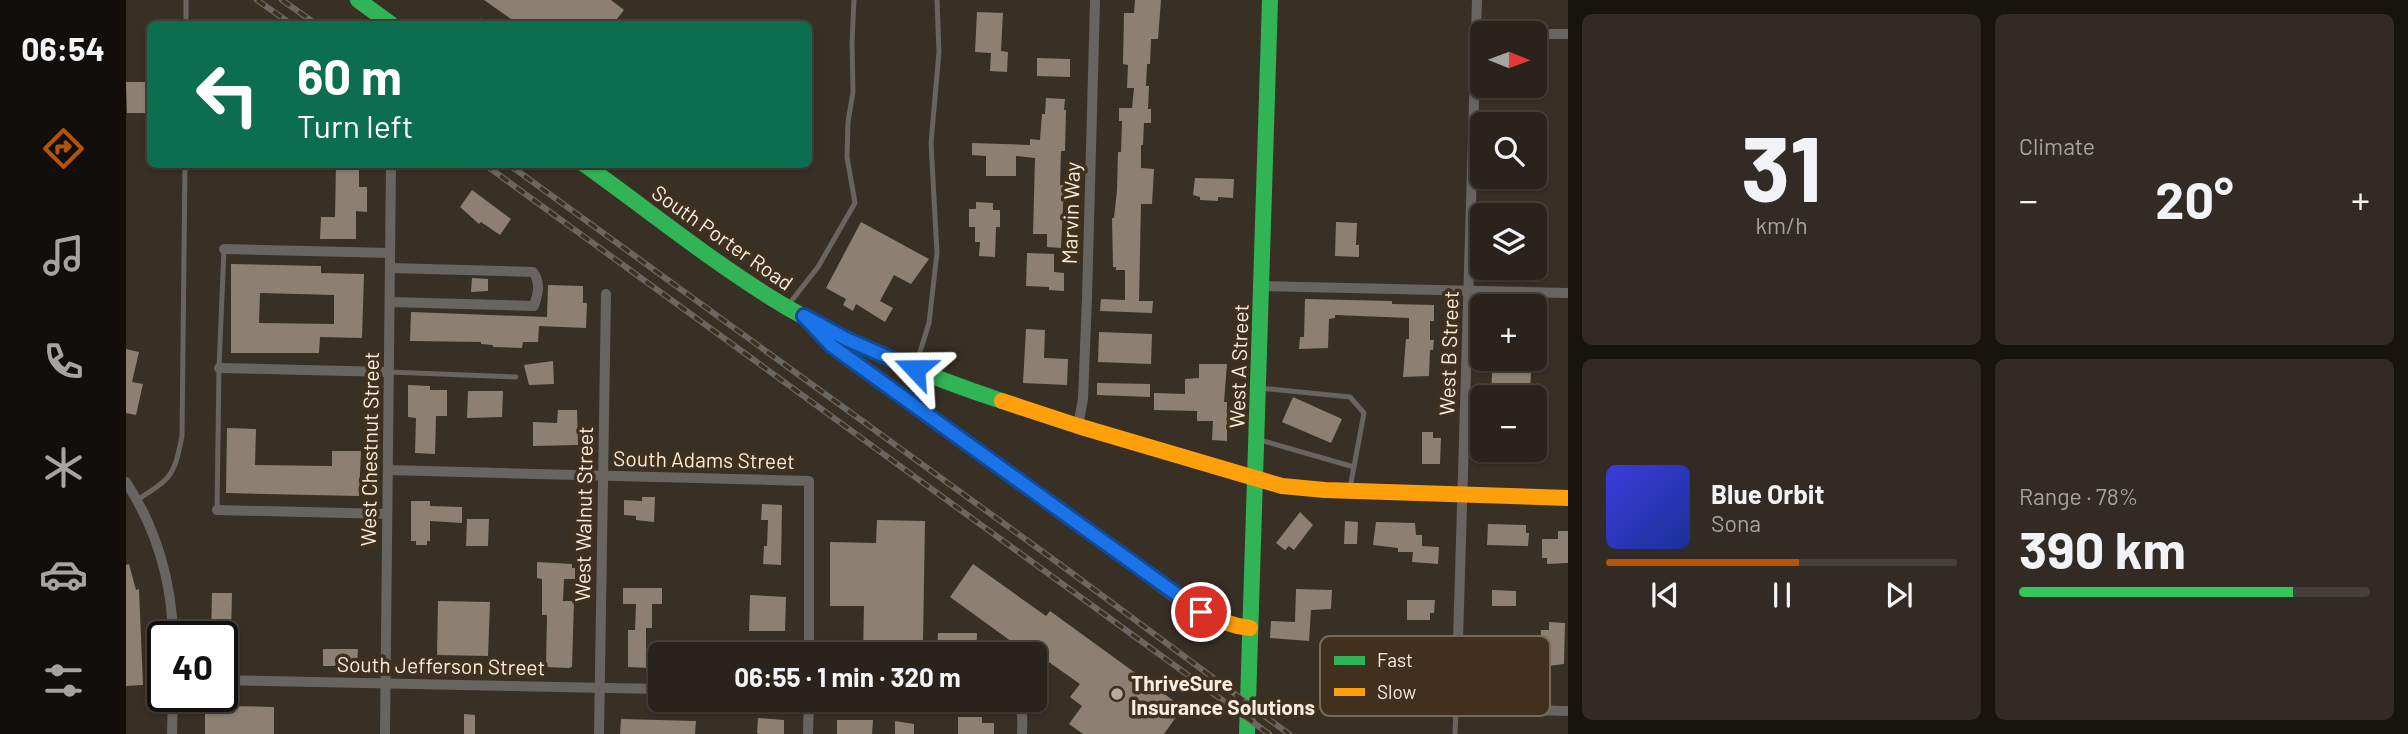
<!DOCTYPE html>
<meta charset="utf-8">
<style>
:root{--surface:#2a231c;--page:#322b25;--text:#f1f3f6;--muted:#a5a4a3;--line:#46403b;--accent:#b45309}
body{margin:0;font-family:Barlow,sans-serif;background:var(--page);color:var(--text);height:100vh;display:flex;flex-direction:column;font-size:26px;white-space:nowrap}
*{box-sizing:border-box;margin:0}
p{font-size:23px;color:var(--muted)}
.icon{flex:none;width:38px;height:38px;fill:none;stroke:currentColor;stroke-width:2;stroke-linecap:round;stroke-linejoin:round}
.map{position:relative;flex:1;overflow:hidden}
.details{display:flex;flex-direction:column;gap:14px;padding:14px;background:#17130f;width:840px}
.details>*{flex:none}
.banner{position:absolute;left:21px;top:21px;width:665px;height:147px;border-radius:10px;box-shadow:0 2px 5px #0004,0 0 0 2px var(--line);background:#0b6e4f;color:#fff;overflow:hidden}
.needle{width:46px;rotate:91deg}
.fabs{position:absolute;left:1344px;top:21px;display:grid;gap:14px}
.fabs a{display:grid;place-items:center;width:77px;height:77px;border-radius:10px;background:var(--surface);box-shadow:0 2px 5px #0004,0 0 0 2px var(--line);font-size:35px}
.speed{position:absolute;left:21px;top:621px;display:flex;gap:14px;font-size:35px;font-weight:700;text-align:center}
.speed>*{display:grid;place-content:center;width:91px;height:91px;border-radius:50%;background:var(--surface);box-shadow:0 2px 5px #0004,0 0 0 2px var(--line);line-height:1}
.speed .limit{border:4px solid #111;border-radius:10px;background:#fff;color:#111}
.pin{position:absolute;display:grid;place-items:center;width:60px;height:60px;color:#fff;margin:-30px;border:4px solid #fff;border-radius:50%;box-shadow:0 2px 7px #0007}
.me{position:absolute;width:77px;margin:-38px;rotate:293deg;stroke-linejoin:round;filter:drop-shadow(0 0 5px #0008)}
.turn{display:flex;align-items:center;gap:24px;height:147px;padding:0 35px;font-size:32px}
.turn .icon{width:91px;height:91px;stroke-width:2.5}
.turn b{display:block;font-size:49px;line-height:60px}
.big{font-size:52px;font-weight:700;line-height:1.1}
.details .widget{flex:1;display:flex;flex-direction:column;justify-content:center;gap:10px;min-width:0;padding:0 24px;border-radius:10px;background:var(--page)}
.details .dial{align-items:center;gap:0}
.dial b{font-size:91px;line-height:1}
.song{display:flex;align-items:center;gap:21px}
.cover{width:84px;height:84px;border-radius:10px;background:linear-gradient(135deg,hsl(240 70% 55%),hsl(230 70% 35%))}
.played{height:7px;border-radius:4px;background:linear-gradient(90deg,var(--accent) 55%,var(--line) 55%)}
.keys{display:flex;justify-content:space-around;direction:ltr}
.heat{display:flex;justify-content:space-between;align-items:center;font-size:38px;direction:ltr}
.charge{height:10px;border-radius:5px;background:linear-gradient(90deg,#34c759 78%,var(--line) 0)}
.details .tiles{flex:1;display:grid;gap:14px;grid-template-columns:repeat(2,1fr)}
.trip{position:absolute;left:522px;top:642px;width:399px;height:70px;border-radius:10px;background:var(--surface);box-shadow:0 2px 5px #0004,0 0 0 2px var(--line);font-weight:700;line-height:70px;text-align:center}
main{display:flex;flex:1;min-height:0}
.dock{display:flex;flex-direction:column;width:126px;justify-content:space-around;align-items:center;background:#110e0b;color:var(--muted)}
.dock .icon{width:49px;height:49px}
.dock .current{color:var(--accent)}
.dock b{font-size:32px;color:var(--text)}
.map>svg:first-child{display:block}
.building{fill:#8d8072;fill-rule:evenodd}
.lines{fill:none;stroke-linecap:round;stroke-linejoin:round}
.lane{stroke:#686560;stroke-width:5}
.street{stroke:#686560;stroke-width:10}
.fast{stroke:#30b455;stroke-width:16}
.slow{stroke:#ff9f0a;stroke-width:16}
.rail-casing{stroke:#6b6660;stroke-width:6}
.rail{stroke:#40301d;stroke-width:3.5;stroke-dasharray:10;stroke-linecap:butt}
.route-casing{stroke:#114b97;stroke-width:18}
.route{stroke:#1a73e8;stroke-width:12}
.poi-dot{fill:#b4aa9f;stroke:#40301d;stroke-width:2.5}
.labels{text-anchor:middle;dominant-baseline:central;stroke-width:7;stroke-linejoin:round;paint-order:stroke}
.street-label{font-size:21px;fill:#f7ede1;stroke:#40301d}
.poi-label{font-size:21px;font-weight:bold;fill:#f7ede1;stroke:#40301d;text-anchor:start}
.key{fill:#40301d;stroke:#776958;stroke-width:2}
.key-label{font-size:19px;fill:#f7ede1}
</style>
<main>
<nav class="dock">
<b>06:54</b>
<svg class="icon current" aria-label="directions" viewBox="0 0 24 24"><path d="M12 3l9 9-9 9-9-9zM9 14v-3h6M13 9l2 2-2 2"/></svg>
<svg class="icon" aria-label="music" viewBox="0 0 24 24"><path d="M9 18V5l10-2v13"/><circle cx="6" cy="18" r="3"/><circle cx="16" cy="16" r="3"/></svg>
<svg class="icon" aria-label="phone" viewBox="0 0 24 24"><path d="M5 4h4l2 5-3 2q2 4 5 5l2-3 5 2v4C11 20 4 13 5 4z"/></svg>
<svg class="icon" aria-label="climate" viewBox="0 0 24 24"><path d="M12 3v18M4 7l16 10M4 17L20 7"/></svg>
<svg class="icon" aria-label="car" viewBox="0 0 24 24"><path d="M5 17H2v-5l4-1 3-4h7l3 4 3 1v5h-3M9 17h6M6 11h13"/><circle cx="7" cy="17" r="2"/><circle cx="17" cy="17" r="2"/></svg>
<svg class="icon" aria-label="filters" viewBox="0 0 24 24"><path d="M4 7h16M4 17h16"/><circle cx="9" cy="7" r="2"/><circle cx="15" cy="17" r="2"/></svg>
</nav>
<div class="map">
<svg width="1442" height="734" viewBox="0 0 1442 734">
<rect width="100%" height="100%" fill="#382f25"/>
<g class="building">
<polygon points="358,0 485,0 498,10 487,24 392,24"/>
<polygon points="1009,0 1035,0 1032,39 1025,39 1024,64 1021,64 1020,86 1023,86 1022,109 1025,109 1025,123 1018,123 1017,145 1015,145 1015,168 1028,169 1026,204 1015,204 1013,301 1027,301 1026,313 974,311 975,299 999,300 999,270 990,270 990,267 987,267 986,218 988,218 991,190 992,152 995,152 996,121 993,121 993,108 1006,108 1008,88 1001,88 1002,65 997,64 998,13 1008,13"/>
<polygon points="851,12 877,13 875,51 882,52 881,72 864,71 865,53 849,52"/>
<polygon points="911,58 944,59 944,77 911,76"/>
<polygon points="0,82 24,82 24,113 1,113"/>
<polygon points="920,98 939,99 938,110 940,110 939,151 935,151 934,185 938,185 935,248 921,247 921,234 907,234 909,158 890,156 890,176 860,176 860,156 846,155 846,143 904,145 904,139 914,140 916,114 919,114"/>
<polygon points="210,164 233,164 233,187 241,187 241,212 230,211 230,239 194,239 195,217 209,217"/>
<polygon points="1069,178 1108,179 1107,198 1092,197 1092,201 1074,200 1074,197 1067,195"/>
<polygon points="346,190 385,219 374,235 355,222 353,224 334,207"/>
<polygon points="850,202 867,203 867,210 874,210 874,227 870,227 869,257 853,256 854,242 849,242 849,227 843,227 843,209 850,209"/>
<polygon points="735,222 803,259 785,284 768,275 754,301 767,308 759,322 730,304 727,311 717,305 720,299 700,288"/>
<polygon points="1210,222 1231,223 1230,245 1233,245 1233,257 1209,256"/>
<polygon points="901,253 928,254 928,272 938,273 938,291 923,290 923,287 900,286"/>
<path d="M105 264 195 266V273L238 274 236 338 194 337 193 353H105ZM134 293 208 295V324L133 323Z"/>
<polygon points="346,278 362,279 362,291 345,292"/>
<polygon points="422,285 457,286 457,303 461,303 460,328 413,326 412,342 397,342 396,348 367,347 367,345 355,344 355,342 284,341 285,312 421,317"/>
<polygon points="1179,299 1266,301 1266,304 1308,305 1308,321 1304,321 1304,340 1308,340 1307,350 1304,350 1303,376 1277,377 1280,339 1283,339 1283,318 1209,315 1209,318 1203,319 1202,348 1173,349 1174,337 1178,337"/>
<polygon points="900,329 919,330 918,358 942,359 941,385 897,383"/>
<polygon points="973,332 1026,334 1025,364 972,362"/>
<polygon points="0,349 13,352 6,382 17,384 10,415 0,413"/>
<polygon points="1367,359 1401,359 1400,372 1405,372 1404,392 1365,391"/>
<polygon points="427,361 428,384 403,385 398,365"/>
<polygon points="1073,364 1101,364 1098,402 1101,402 1101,441 1086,440 1087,421 1071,421 1071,411 1028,410 1028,393 1059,394 1059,379 1073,378"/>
<polygon points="971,383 1024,384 1024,397 971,395"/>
<polygon points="282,385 304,386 304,390 321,390 321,416 310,416 309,454 289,453 290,418 282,417"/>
<polygon points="342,391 377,391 376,417 341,418"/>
<polygon points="1167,397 1216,419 1205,443 1156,422"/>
<polygon points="432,410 451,410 452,445 407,446 407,422 431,423"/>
<polygon points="101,428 130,429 129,465 206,466 206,451 235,451 233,496 100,493"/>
<polygon points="1296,432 1307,432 1307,438 1315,438 1314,464 1296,464"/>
<polygon points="516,497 529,497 528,522 510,520 510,516 498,515 498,500 516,501"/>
<polygon points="285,501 304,501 304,506 336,507 336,523 304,521 304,541 301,541 301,545 290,545 290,541 285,541"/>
<polygon points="636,504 656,505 655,565 637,564 638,546 641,546 642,520 635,520"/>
<polygon points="1174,512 1187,525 1168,550 1163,546 1159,550 1150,543"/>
<polygon points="341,519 363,519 362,546 340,546"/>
<polygon points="751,520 799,521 797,641 764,640 764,651 759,651 759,654 737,654 738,606 704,606 704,542 750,543"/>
<polygon points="1219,521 1232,522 1231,544 1218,544"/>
<polygon points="1250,522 1289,523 1290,535 1296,535 1296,546 1313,547 1312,564 1286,562 1287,552 1272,552 1272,548 1247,545"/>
<polygon points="1362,524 1400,525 1400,533 1403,533 1402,546 1361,545"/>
<polygon points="1432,531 1442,531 1442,563 1421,564 1421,558 1416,558 1416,539 1432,539"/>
<polygon points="411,562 446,564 446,568 449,568 449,579 438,579 437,601 448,601 446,667 443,668 420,667 421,615 416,615 416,579 411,578"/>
<polygon points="3,564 10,590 13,589 17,685 0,686 0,565"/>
<polygon points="847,564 920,616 924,611 1048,701 1046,703 1055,710 1038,734 957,734 943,724 956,706 944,697 954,684 900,646 897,650 824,597"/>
<polygon points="497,588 536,588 536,604 526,604 526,628 520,628 520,649 523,649 523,668 502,667 502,630 509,630 510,604 497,604"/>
<polygon points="1170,589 1206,590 1205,609 1185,610 1183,641 1144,638 1145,621 1169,622"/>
<polygon points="1366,590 1390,591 1390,606 1366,606"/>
<polygon points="86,593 106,593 105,637 85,637"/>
<polygon points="624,595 660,597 659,631 623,631"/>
<polygon points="1281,600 1309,600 1308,613 1304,613 1304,620 1281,620"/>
<polygon points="312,601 364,602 362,656 311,655"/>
<polygon points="1423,622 1439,623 1438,664 1414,667 1415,630 1423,630"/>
<polygon points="812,633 851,633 850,654 811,654"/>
<polygon points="197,649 232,649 231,666 197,666"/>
<polygon points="92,702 104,702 104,706 148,707 148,734 79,734 79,712 92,712"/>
<polygon points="338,714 349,715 349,734 338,734"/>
<polygon points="832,717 856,717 856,723 868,723 868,734 832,734"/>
<polygon points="632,718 658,720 658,734 633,734 631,733"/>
<polygon points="495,719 570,721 569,734 494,734"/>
<polygon points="711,720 747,720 746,734 711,734"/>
<polygon points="769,721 788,724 788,734 769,734"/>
</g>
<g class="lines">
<g class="lane">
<polyline points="60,24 60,0"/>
<polyline points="338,24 355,21 359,24"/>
<polyline points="663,304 692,267 729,203 721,157 722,122 727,92 726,42 728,0"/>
<polyline points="790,365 803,323 811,253 805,143 813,52 811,0"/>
<polyline points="263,372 390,377"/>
<polyline points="1133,388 1224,397 1238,413 1224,488"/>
<polyline points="1134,440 1228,467"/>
<path d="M11 500C46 478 48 476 56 436L59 164"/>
<polyline points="91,510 93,368 98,249"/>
<polyline points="1329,734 1330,708"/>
</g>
<g class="street">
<polyline points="1351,0 1330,708 1442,711"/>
<polyline points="1350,32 1392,33"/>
<polyline points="1409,34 1442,34"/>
<polyline points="98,249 264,253"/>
<polyline points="1135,286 1442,293"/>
<path d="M264 302 408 306C412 294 415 282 407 272L264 268"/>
<polyline points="93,368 263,372"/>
<polyline points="952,426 957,399 961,297 969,0"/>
<polyline points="262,470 683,481 683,654"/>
<path d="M0 482C30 528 46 582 47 637"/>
<polyline points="91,510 261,514"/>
<polyline points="96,680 534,689"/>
<path d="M887 700C899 707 896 722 896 734"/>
<polyline points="46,734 47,696"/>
<polyline points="259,734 265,164"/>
<polyline points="473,734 480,294"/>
<polyline points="682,734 683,700"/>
</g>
<g class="fast">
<polyline points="232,0 265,24"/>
<path d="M458 164C525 212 591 266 662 308 729 346 803 377 876 401"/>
<polyline points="687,326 706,346 1002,559"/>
<polyline points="1121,734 1144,0"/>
</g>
<g class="slow">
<polyline points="876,401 952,426 1156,486 1199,490 1442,498"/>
<path d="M1002 559C1039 586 1077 623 1124 628"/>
</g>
<defs>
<g id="rail">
<polyline points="131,0 165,24"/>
<polyline points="156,0 190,24"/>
<polyline points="358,164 1143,734"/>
<polyline points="382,164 935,565 1163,734"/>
</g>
</defs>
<use href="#rail" class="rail-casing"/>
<use href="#rail" class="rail"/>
</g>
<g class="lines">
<defs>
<polyline id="route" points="789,369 720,339 678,316 706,346 1075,612"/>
</defs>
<use href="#route" class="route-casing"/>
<use href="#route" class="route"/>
</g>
<circle class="poi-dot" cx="991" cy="694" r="7"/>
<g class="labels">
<g class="street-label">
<text transform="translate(944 213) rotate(-88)">Marvin Way</text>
<text transform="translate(597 237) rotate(35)">South Porter Road</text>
<text transform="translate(1322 353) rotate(-88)">West B Street</text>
<text transform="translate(1112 366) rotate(-88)">West A Street</text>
<text transform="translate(243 449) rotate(-89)">West Chestnut Street</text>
<text transform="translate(578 459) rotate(1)">South Adams Street</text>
<text transform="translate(457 514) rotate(-89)">West Walnut Street</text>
<text transform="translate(315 665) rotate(1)">South Jefferson Street</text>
</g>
<g class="poi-label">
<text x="1005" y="682">ThriveSure<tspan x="1005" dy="24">Insurance Solutions</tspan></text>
</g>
</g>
<rect x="1194" y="636" width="230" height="80" rx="10" class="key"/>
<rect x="1208" y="656" width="31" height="9" fill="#30b455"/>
<rect x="1208" y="688" width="31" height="8" fill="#ff9f0a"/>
<g class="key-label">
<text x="1251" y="667">Fast</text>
<text x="1251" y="699">Slow</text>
</g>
</svg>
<div class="fabs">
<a><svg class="needle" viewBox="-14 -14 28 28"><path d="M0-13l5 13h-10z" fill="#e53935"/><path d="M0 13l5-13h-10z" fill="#a5a4a3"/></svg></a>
<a><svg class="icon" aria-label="search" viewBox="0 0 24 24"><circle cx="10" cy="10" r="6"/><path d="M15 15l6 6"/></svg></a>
<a><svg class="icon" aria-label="layers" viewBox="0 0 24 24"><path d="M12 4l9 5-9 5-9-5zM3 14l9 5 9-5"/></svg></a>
<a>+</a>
<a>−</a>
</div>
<div class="speed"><div class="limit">40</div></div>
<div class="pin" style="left:1075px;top:612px;background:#d93025"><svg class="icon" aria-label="arrive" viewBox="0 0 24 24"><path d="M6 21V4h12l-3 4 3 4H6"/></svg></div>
<svg class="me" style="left:789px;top:369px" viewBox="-20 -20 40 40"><path d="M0-17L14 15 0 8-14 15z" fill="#1a73e8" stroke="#fff" stroke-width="4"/></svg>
<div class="trip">06:55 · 1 min · 320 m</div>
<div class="banner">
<div class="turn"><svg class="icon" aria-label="left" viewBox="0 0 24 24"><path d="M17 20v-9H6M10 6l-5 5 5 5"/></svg><div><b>60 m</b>Turn left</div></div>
</div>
</div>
<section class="details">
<div class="tiles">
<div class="widget dial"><b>31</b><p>km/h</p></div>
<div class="widget"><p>Climate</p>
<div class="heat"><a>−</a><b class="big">20°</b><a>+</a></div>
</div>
<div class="widget">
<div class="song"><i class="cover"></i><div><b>Blue Orbit</b><p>Sona</p></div></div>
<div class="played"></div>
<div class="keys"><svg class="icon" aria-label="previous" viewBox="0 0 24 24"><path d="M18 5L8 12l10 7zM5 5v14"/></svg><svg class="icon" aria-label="pause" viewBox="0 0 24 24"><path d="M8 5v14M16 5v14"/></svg><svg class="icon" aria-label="next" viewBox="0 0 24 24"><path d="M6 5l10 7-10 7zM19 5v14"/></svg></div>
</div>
<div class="widget"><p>Range · 78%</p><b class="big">390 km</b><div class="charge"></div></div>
</div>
</section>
</main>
